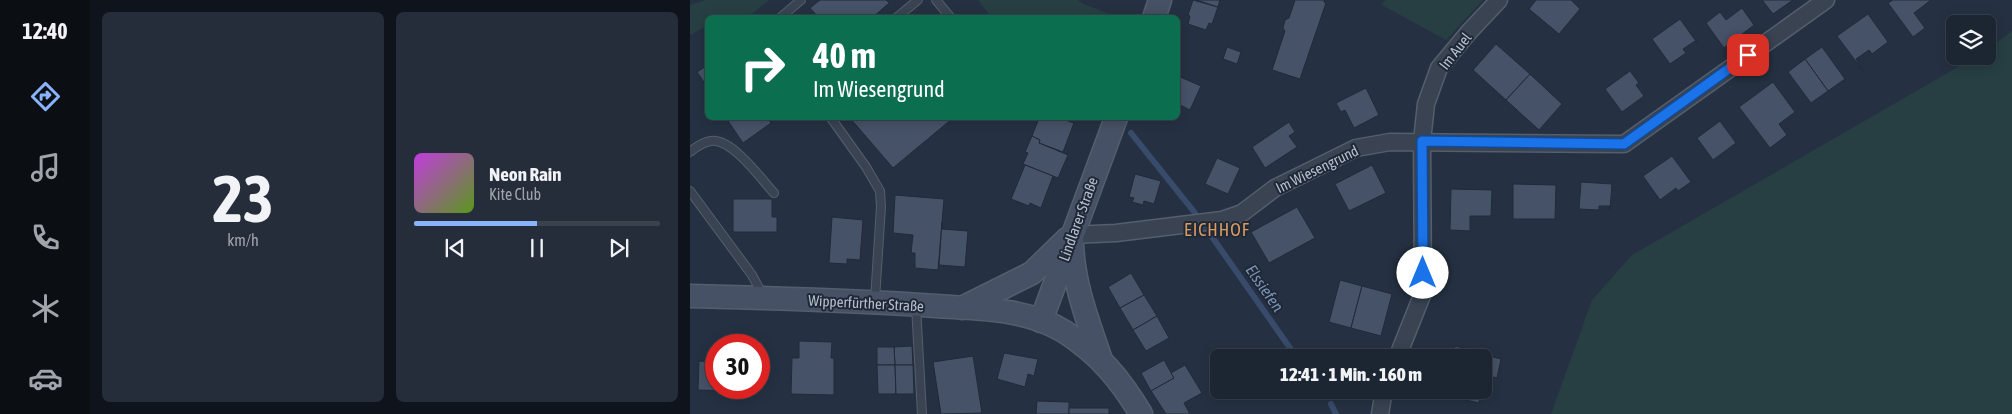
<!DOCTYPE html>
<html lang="de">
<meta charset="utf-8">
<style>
:root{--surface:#1c2532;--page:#252d3a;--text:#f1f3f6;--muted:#a0a5ac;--line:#3a424d;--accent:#8ab3fd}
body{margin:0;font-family:"Asap Condensed",sans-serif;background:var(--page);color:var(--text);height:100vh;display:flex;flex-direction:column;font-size:19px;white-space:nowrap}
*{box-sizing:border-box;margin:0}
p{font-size:16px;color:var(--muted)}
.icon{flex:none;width:28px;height:28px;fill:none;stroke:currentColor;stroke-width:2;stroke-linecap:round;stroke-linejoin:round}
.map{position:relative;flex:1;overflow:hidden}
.panel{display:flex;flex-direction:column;gap:12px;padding:12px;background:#0f141c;width:600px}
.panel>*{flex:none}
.guide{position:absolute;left:15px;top:15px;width:475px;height:105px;border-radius:8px;box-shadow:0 2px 12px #0003,0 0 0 1px var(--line);background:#0b6e4f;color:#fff;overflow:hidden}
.controls{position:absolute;left:1256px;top:15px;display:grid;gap:10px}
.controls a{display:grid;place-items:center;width:50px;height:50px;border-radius:8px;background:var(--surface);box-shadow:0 2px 12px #0003,0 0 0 1px var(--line);font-size:25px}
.speed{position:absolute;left:15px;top:334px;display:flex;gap:10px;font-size:25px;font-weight:700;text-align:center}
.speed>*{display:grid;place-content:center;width:65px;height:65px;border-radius:50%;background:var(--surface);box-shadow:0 2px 12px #0003,0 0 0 1px var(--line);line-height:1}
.speed .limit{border:8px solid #d22;background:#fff;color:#111}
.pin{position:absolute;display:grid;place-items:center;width:42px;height:42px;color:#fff;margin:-21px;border-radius:10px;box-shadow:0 2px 8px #0006}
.me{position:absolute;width:55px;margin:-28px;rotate:0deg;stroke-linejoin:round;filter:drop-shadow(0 0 4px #0008)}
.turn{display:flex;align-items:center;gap:18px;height:105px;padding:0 25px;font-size:22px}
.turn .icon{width:65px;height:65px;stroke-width:2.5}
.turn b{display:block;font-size:35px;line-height:42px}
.panel .card{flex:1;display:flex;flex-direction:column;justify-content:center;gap:8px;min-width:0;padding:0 18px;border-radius:8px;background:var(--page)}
.panel .dial{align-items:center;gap:0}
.dial b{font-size:65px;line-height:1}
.song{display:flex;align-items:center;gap:15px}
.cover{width:60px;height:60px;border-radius:8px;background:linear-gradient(135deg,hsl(290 70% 55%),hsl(90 70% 35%))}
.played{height:5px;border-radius:2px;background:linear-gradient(90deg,var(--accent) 50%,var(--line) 50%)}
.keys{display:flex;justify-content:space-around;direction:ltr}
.panel .tiles{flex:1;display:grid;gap:12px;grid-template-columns:repeat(2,1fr)}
.trip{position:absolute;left:520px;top:349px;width:282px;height:50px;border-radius:8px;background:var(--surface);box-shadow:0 2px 12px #0003,0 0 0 1px var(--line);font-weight:800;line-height:50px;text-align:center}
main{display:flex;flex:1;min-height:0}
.tab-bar{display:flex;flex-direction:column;width:90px;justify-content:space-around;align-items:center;background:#0b0f14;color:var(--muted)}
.tab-bar .icon{width:35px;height:35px}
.tab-bar .selected{color:var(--accent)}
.tab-bar b{font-size:22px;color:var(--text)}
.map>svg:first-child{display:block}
.green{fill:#273f43}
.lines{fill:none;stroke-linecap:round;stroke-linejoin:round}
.stream{stroke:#384b6a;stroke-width:6}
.building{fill:#465267;stroke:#202a39}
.lane-casing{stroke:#545e6c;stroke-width:10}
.street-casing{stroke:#545e6c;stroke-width:19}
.secondary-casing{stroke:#545e6c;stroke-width:25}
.lane{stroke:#394352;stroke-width:8}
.street{stroke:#394352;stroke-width:16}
.secondary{stroke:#475165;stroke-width:22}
.route-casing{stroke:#114b97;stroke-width:12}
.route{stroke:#1a73e8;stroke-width:9}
.labels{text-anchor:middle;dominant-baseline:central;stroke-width:4;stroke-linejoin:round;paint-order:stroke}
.street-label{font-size:15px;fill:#b6becc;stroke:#1e2837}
.water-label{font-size:16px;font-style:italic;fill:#7c93b4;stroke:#1e2837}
.quarter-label{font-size:18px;letter-spacing:1px;fill:#db9a62;stroke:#1e2837}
</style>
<main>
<nav class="tab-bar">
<b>12:40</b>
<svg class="icon selected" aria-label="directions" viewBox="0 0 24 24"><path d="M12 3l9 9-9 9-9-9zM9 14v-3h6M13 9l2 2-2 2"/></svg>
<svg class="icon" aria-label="music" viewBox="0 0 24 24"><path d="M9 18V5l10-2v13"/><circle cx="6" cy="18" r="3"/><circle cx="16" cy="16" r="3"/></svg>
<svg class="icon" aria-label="phone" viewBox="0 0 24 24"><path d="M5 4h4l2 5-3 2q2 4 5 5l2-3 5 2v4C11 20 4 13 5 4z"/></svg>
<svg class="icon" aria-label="climate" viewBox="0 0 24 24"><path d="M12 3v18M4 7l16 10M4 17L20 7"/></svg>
<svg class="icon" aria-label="car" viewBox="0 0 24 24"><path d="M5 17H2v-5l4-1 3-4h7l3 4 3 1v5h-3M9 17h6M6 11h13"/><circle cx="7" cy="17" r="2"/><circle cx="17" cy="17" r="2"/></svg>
</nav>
<section class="panel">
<div class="tiles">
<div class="card dial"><b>23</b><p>km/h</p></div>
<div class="card">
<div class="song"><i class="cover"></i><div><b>Neon Rain</b><p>Kite Club</p></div></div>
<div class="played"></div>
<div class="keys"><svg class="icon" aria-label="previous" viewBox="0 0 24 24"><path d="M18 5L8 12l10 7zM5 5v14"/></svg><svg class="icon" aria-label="pause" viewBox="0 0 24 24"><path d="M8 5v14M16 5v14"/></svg><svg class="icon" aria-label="next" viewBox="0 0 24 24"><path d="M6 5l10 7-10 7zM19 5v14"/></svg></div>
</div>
</div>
</section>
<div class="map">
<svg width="1322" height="414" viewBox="0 0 1322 414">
<rect width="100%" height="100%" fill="#253142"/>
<g class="green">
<polygon points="15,0 79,0 58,17 18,18 17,26 0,35 0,5"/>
<polygon points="288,0 388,0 393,4 428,17 306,17 299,14"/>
<polygon points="695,0 793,0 756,40 692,5"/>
<polygon points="1322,31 1322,414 861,414 902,300 942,255 1287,56 1298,56 1298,49"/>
</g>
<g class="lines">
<g class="stream">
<polyline points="441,133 505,213"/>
<polyline points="520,234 607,358"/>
<polyline points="641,404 646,414"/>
</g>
</g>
<g class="building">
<polygon points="130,0 196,0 199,3 182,18 129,18 120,8"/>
<polygon points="503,0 528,7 522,24 519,23 516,30 498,24 500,16 498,15"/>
<polygon points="506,0 530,0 528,7"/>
<polygon points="605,0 634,0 634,2 636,3 610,79 582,70 595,31 593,28 595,20 599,18"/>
<polygon points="846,0 881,0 890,9 869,34 839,9"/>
<polygon points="1072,0 1103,0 1083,14"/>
<polygon points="1203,0 1241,0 1224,13 1235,28 1223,37 1198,3"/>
<polygon points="1052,8 1064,25 1034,48 1016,23 1030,12 1036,20"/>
<polygon points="1178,14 1198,42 1182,54 1179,50 1166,59 1173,71 1147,36"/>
<polygon points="990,19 1008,44 1005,41 993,49 996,53 980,64 962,39"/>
<polygon points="806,44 840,74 816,100 783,70"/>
<polygon points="537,47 551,52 547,64 533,59"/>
<polygon points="1132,47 1155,79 1138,91 1115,59"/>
<polygon points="1115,59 1138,91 1121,103 1098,72"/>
<polygon points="18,65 18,88 7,72"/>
<polygon points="940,71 949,83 946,85 954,96 932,112 915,89"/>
<polygon points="840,74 872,104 849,130 816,100"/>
<polygon points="488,76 511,86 500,110 488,104"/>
<polygon points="1083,82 1105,112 1089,124 1097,135 1080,148 1049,107"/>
<polygon points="676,88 689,115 664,128 655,110 651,112 646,103"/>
<polygon points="36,118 78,118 81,123 53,143"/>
<polygon points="160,118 263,118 203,168"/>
<polygon points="349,118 370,118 384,123 373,152 349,143 350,140 342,136"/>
<polygon points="1030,121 1046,143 1023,160 1007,138"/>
<polygon points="599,122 605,132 599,136 607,147 575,168 562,147"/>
<polygon points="342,136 350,140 349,143 378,155 368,178 333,164 338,153 335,152"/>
<polygon points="982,156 1001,182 988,191 986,188 970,200 953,176"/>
<polygon points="527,158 550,168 538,194 515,184"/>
<polygon points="335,165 363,176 351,208 340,203 339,206 321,199"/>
<polygon points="682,165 696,193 659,211 645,184"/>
<polygon points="445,174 471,181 464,204 454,201 453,205 442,202 444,198 439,197"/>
<polygon points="891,182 922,184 920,210 920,206 909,206 909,210 889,209"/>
<polygon points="823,184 866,185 865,219 823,219"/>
<polygon points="761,189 802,190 801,216 780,216 780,231 760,230"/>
<polygon points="205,195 254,199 248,270 225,268 225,253 221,253 223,235 203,233"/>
<polygon points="43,199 82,199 82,217 87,217 87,232 43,232"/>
<polygon points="607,207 625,238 579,263 561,232"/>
<polygon points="142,217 173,220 170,260 157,259 157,264 139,263"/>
<polygon points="252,222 252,229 278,231 275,267 249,265"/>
<polygon points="441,273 454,295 430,308 418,287"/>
<polygon points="650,280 672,286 661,328 639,322"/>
<polygon points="672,286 702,294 691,336 661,328"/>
<polygon points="454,295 467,316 443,330 430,308"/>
<polygon points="467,316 479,338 456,351 443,330"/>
<polygon points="109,341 142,342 141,358 144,358 144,395 101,394 102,358 109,358"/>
<polygon points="222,346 223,365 205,365 204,347"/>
<polygon points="765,346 799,354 799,356 811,359 807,378 795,375 794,379 794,358 763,358"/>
<polygon points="187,347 204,347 205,365 187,365"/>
<polygon points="314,353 348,359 344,376 338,374 335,387 307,379"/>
<polygon points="283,356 292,413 251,414 243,362"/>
<polygon points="474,360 484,378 461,391 451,373"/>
<polygon points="9,361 26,362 26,388 40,388 40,391 8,390"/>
<polygon points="187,365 205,365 206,394 188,394"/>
<polygon points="205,365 223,365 224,394 206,394"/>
<polygon points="495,365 512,393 494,403 500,414 476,414 461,391 484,378 481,373"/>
<polygon points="755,390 791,390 789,403 754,395"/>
<polygon points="347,401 379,402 379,414 346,414"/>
<rect x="379" y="408" width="40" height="6"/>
</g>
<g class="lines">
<defs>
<g id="lane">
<polyline points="246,0 261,18"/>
<polyline points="90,18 111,0"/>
<polyline points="206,18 228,0"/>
<polyline points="141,118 176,167 190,191 191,207 185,299"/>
<path d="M0 152C6 147 13 142 21 141 42 138 71 179 84 193"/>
<polyline points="0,191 62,275 72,294"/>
<polyline points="226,306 232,414"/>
</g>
<g id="street">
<polyline points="381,235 426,233 532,220 552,213 585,188 666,148 700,142 934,144 1136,0"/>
<polyline points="707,358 733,293 732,141 736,104 749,68 778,33 809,0"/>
<polyline points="690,414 694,390"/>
</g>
<g id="secondary">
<polyline points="464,18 470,0"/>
<path d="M382 242C383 284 398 321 411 360"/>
<path d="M0 296C82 298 164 300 246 306 289 309 337 308 375 332 410 355 430 379 451 414"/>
<polyline points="272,308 342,273 377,239"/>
<polyline points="351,321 426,118"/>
</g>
</defs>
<use href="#lane" class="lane-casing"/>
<use href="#street" class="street-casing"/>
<use href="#secondary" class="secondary-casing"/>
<use href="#lane" class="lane"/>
<use href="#street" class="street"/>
<use href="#secondary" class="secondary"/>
</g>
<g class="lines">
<defs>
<polyline id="route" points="733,273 732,141 934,144 1058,55"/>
</defs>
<use href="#route" class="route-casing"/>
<use href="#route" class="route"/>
</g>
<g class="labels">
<g class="street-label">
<text transform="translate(765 51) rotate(-52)">Im Auel</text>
<text transform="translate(627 169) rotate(-26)">Im Wiesengrund</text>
<text transform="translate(388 219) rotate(-70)">Lindlarer Straße</text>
<text transform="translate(176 303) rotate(3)">Wipperfürther Straße</text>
</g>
<g class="water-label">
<text transform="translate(575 288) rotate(55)">Elssiefen</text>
</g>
<g class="quarter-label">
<text x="527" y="229">EICHHOF</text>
</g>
</g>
</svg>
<div class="controls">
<a><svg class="icon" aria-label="layers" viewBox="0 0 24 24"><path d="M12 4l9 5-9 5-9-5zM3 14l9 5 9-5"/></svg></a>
</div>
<div class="speed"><div class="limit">30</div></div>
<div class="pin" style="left:1058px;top:55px;background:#d93025"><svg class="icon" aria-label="arrive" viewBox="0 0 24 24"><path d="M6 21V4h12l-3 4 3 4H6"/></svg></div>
<svg class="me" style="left:733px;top:273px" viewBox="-20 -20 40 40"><circle r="19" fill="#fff"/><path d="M0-13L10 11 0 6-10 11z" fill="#1a73e8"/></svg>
<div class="trip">12:41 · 1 Min. · 160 m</div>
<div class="guide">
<div class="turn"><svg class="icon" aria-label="right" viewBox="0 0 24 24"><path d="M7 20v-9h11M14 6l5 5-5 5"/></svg><div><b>40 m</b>Im Wiesengrund</div></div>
</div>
</div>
</main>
